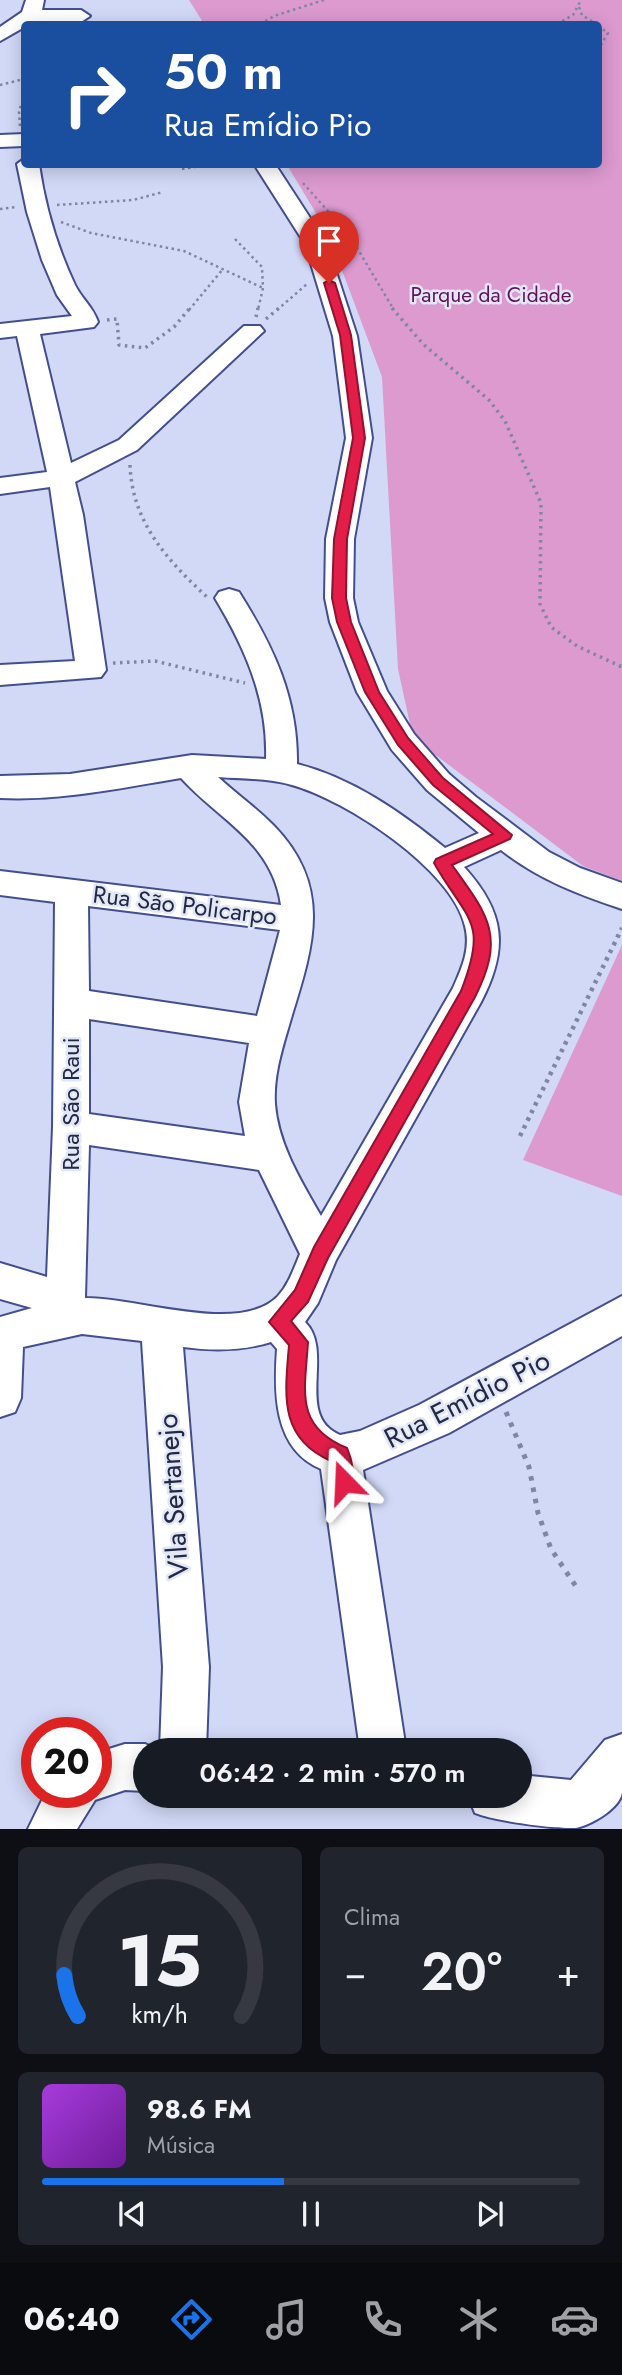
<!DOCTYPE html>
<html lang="pt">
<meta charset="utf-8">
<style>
:root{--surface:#171b24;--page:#20242c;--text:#f1f3f6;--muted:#9ea1a6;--line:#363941;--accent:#1a73e8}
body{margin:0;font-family:Jost,sans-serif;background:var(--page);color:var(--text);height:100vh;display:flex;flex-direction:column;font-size:26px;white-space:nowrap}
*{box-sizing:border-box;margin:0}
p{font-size:23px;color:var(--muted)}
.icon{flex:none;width:38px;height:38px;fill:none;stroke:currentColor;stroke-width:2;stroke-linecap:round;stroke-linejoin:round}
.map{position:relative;height:1829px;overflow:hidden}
.side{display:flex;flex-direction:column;gap:18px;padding:18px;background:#0d0f14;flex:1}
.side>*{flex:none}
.guide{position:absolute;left:21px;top:21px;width:581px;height:147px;border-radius:7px;box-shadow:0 4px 18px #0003;background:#1a4fa0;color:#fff;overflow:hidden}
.speed{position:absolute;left:21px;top:1717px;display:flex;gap:14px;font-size:35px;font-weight:700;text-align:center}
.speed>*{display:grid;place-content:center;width:91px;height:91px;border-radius:50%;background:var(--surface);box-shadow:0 4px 18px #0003;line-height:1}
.speed .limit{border:10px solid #d22;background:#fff;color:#111}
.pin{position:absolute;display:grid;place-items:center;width:60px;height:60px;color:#fff;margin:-72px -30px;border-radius:50% 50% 50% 0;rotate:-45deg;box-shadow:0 0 7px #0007}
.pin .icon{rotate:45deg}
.me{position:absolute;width:77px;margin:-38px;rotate:339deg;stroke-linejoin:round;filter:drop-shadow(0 0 5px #0008)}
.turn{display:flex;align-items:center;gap:24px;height:147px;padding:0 28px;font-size:32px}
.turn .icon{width:91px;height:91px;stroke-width:2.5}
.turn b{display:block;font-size:49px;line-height:60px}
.big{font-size:52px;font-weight:600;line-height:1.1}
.side .widget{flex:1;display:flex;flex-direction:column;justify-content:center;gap:10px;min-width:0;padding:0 24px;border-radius:10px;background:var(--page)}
.side .dial{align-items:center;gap:0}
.dial svg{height:182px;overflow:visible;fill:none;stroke:var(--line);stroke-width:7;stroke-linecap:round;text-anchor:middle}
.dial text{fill:var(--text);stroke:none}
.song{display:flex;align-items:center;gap:21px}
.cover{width:84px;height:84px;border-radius:10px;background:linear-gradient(135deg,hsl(280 70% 55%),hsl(280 70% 35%))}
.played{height:7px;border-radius:4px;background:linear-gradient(90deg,var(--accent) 45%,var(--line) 45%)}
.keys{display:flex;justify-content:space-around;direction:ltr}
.heat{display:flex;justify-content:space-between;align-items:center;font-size:38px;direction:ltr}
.side .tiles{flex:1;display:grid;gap:18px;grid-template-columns:1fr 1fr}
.widget:last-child{grid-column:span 2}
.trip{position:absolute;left:133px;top:1738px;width:399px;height:70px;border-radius:35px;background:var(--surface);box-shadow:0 4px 18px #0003;font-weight:600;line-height:70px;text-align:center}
.tab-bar{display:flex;height:112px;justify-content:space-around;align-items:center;background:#090b0e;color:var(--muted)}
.tab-bar .icon{width:49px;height:49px}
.tab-bar .active{color:var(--accent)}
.tab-bar b{font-size:32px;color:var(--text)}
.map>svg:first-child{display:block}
.green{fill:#dc9acf}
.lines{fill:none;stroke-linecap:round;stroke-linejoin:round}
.minor-casing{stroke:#434e8f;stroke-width:4}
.path-far3{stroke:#7e86a3;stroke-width:2.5;stroke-dasharray:2.5 3.5;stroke-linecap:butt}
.path-far2{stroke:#7e86a3;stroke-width:3.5;stroke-dasharray:2.5 4.5;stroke-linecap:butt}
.path-far1{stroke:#7e86a3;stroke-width:4.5;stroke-dasharray:3.5 5;stroke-linecap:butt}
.path{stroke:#7e86a3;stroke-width:5;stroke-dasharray:4.5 7;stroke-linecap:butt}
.minor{fill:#fff;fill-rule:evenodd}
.route{fill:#e11d48;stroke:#92132f;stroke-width:2}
.labels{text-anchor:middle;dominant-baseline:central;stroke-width:5;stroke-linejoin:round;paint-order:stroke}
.far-park-label{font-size:21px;fill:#64125a;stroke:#e2e7f6}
.street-label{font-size:24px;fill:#222845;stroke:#e2e7f6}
.near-street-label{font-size:28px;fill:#222845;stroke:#e2e7f6}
</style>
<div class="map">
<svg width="622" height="1829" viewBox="0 0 622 1829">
<rect width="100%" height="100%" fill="#d1d9f7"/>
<g class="green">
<polygon points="189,0 622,0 622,881 583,866 413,738 398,669 382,377 328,233 287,165 598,164 598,24 204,24"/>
<polygon points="622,945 622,1196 523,1160"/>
</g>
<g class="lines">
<defs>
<g id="minor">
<polygon points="26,0 44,0 42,10 81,10 90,16 81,22 35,21 0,41 0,27 22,12"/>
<polygon points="24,134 24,146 0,147 0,135"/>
<path d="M24 159V164H39C45 206 57 247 75 285 82 299 93 307 98 322L94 327 40 334 71 463 119 440 244 326H260L264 331 137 450 75 482 83 515 106 670 101 677 0 685V665L75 661 50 487 0 494V478L47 472 17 336 0 338V324L72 316 57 295 42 260 27 212 17 164Z"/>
<path d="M254 164H275L327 244 357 336 372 438 354 539 353 598 358 622 387 691 414 734 449 774 476 797 549 852 580 868 622 883V909C577 894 538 879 501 850L464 867C505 912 509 948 481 1002L336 1260 318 1303 305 1322C335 1351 294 1416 340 1435L360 1431 419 1405 622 1296V1336L449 1433 363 1470 406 1750H360L321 1469C273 1449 274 1392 277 1349L271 1342C242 1351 213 1351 183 1347L209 1667 206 1750H160L163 1667 142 1341 82 1334 23 1347 21 1398 15 1412 0 1417V1317L32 1308 0 1299V1263L47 1277 53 1127 55 902 0 895V871L281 905C272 842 220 821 181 778 120 788 62 801 0 798V776L70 774 192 755 266 759C268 699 245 648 215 598L219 592 229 589 239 592C273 646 298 698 297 764 352 778 401 812 445 848L479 833 427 790 392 750 357 692 330 622 325 598 326 539 346 438 333 336 305 244ZM218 777C242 779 269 778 292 785 346 800 452 869 465 926 471 948 462 968 453 988L321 1216C301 1181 278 1144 275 1104 273 1074 284 1043 292 1015 314 944 332 886 274 826 257 808 236 794 218 777ZM88 906 280 930 257 1016 89 991ZM89 1019 249 1043 239 1102 245 1136 89 1114ZM89 1145 259 1170 300 1254C294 1268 289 1284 278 1296 240 1336 136 1297 85 1298Z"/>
<path d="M622 1734C622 1752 622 1775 622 1793 619 1809 591 1825 576 1828 556 1829 494 1821 475 1813L468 1796H520V1775L571 1780 605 1740Z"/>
<polygon points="125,1744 145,1744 158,1750 145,1750 145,1791 125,1790 95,1800 77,1829 28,1829 46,1792 96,1792 96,1753"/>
</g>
</defs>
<use href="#minor" class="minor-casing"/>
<g class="path-far3">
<polyline points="579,7 582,15 596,24"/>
<polyline points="260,24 274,16 324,0"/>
<polyline points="557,24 573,15 581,0"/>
<polyline points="598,26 608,33 598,50"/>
<polyline points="0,85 24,79"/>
<polyline points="20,126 19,111 24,97"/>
<polyline points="182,169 213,164"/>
<polyline points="303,183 350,236 394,310"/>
<polyline points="57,205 133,200 163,192"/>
<polyline points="0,209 17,207"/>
<polyline points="61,222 91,233 184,251 263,288"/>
<polyline points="235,239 262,267 263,288 258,310"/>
<polyline points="189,310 223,269"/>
<polyline points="277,310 307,284"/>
</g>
<g class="path-far2">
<polyline points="392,308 423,344 489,400 505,421 541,503 540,604 551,627 577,646 622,667"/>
<polyline points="256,317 258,308"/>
<polyline points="266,319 279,308"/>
<polyline points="107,320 117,319 119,345 145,348 174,327 190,308"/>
<path d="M130 465C132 522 167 560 207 597"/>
<polyline points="113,663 155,661 245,683"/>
</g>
<polyline class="path-far1" points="520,1136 622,928"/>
<polyline class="path" points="506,1412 529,1467 538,1513 551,1549 577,1588"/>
<use href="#minor" class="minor"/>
</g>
<path class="route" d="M329 280 335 283 351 335 365 438 347 539 346 598 351 622 379 692 408 738 443 778 512 835 510 839 452 865C488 915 506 936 475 997L328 1258 308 1302 291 1321 308 1342C305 1391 294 1426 347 1448 352 1460 356 1477 351 1489L344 1491 337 1489 331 1461C278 1438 285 1394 289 1345L269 1322 295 1290 314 1247 461 991C489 920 467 921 434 863L436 859 493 834 433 785 398 745 365 692 337 622 332 598 334 539 353 438 340 335 324 283Z"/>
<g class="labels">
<g class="far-park-label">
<text x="491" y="295">Parque da Cidade</text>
</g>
<g class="street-label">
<text transform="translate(185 905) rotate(7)">Rua São Policarpo</text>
<text transform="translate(70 1104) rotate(-90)">Rua São Raui</text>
</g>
<g class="near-street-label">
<text transform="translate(467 1399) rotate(-27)">Rua Emídio Pio</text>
<text transform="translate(173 1496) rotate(-94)">Vila Sertanejo</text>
</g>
</g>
</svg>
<div class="speed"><div class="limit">20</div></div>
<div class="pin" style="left:329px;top:283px;background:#d93025"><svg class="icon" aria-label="arrive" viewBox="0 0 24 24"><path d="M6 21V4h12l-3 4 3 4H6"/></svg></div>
<svg class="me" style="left:344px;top:1482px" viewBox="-20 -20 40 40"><path d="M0-17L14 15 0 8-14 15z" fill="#e11d48" stroke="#fff" stroke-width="4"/></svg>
<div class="trip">06:42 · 2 min · 570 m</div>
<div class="guide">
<div class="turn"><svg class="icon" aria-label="right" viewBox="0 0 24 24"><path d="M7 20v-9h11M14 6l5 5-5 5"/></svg><div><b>50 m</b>Rua Emídio Pio</div></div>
</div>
</div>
<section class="side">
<div class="tiles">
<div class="widget dial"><svg viewBox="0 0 100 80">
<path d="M14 69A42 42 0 1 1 86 69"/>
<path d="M14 69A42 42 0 0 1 8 51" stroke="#1a73e8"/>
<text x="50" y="56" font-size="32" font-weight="700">15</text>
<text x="50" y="72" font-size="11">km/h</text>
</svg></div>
<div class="widget"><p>Clima</p>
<div class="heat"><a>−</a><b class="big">20°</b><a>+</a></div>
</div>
<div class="widget">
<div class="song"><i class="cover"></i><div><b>98.6 FM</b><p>Música</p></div></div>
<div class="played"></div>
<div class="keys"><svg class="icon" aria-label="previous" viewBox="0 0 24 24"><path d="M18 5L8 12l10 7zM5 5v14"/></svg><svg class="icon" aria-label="pause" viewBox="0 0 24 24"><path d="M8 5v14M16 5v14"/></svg><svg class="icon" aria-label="next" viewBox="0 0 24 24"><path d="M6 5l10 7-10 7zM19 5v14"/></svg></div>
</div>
</div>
</section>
<nav class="tab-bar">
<b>06:40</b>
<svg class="icon active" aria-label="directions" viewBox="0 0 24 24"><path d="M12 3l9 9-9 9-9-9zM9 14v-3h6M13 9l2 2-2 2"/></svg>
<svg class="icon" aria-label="music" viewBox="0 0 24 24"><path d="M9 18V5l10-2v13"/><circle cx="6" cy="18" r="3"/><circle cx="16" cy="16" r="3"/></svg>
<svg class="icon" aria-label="phone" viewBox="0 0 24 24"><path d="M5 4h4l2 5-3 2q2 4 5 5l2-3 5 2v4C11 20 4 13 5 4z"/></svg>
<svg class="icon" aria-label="climate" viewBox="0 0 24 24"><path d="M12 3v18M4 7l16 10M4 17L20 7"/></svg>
<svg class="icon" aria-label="car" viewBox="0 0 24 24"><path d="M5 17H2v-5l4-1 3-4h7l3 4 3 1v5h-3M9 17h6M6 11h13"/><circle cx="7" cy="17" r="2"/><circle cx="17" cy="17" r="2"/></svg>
</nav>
